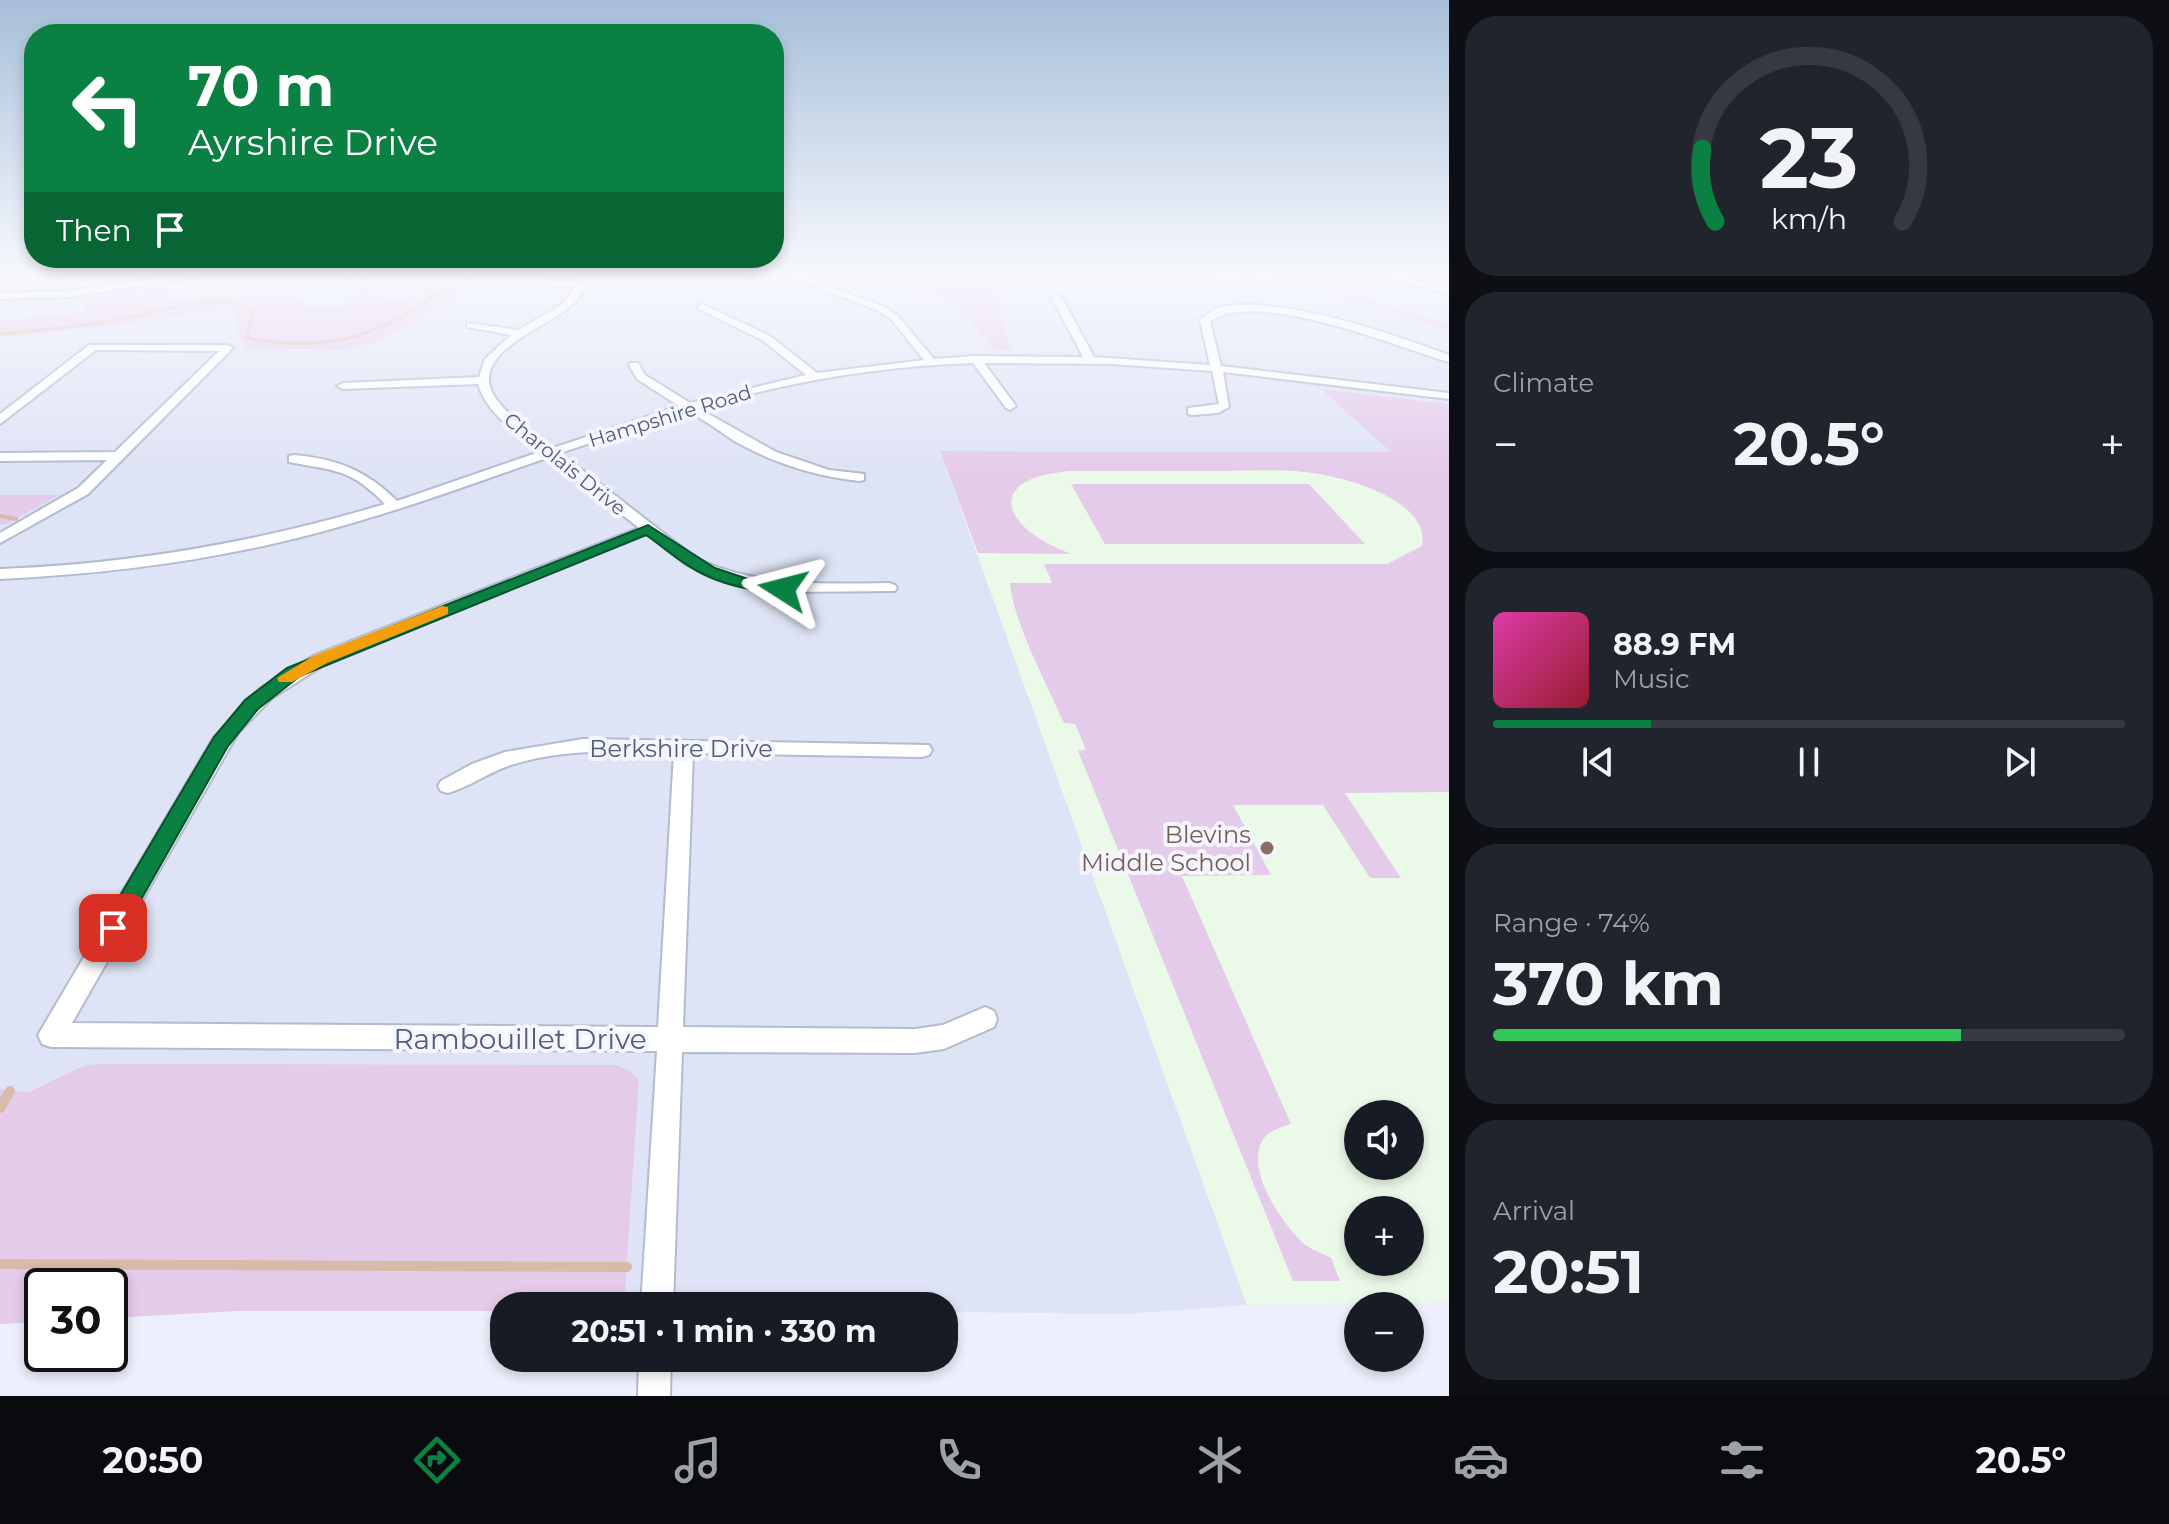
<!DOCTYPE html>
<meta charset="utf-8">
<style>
:root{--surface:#171b24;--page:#20242c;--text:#f1f3f6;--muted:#9ea1a6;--line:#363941;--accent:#0b8043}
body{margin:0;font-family:Montserrat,sans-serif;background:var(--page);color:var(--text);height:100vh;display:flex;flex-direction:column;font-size:30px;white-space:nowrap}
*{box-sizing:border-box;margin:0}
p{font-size:26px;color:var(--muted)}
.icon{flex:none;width:44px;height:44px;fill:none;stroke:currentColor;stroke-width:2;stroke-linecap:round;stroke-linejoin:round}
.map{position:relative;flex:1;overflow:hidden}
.sheet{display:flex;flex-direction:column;gap:16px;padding:16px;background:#0d0f14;width:720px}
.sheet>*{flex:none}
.guide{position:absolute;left:24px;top:24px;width:760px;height:244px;border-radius:32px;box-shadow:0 4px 12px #0003;background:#0b8043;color:#fff;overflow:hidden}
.tools{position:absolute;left:1344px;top:1100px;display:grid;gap:16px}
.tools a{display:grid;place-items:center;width:80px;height:80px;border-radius:50%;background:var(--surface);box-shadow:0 4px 12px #0003;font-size:40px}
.speed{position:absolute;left:24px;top:1268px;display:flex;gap:16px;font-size:40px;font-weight:700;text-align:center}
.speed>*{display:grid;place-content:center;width:104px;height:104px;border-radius:50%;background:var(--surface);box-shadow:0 4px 12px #0003;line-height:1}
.speed .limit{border:4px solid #111;border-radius:12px;background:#fff;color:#111}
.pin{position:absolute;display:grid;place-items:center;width:68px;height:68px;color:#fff;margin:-34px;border-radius:16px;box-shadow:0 4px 12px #0006}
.me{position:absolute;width:88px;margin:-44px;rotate:279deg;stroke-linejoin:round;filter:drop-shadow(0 0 6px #0008)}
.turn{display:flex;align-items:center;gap:28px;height:168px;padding:0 32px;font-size:36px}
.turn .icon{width:104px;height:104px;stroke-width:2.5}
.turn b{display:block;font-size:56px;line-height:68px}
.then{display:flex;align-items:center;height:76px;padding:0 32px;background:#0003;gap:16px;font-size:30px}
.big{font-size:60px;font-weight:700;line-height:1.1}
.sheet .card{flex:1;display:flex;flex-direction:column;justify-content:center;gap:12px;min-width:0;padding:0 28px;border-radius:32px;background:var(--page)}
.sheet .dial{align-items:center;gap:0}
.dial svg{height:208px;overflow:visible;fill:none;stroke:var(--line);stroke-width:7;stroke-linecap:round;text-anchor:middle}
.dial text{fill:var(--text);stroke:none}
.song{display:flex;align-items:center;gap:24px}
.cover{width:96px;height:96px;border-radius:12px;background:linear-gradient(135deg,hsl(320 70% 55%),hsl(350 70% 35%))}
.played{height:8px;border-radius:4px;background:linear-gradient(90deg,var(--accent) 25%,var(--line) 25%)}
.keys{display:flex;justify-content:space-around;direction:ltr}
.heat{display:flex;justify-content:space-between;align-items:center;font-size:44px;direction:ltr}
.charge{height:12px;border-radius:6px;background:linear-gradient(90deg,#34c759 74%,var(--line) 0)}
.trip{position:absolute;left:490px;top:1292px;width:468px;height:80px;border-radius:32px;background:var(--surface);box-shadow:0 4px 12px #0003;font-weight:700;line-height:80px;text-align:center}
.tabs{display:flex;height:128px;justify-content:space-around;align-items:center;background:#090b0e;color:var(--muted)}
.tabs .icon{width:56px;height:56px}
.tabs .selected{color:var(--accent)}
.tabs b{font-size:36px;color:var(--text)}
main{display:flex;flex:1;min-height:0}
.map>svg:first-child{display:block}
.residential{fill:#dee3f5}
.education{fill:#ebf9e9;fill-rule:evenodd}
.green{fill:#e4cbea}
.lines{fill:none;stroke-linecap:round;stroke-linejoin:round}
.stream-far2{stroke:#d7baa8;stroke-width:3}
.stream-far1{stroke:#d7baa8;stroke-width:4}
.stream{stroke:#d7baa8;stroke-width:10}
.street-casing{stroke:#b2bcce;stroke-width:4}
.street{fill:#fff;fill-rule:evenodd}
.route{fill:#0b8043;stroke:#07532c;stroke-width:2}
.slow{fill:#f59e0b}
.education-dot{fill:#8d6e63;stroke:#f4f5fe;stroke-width:3}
.labels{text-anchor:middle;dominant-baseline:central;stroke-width:8;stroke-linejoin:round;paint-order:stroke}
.far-street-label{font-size:20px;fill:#506077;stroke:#f4f5fe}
.street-label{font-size:24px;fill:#506077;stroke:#f4f5fe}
.education-label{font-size:24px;fill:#785e54;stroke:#f4f5fe;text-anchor:end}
.near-street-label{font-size:28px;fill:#506077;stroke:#f4f5fe}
</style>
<main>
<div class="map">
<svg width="1449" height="1396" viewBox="0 0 1449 1396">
<rect width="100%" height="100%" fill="#edeffc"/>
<g class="residential">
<polygon points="0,276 445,276 396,303 368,286 356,288 347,306 308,306 294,297 231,290 170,299 166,285 91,296 83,312 0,321"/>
<polygon points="497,276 871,276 947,300 997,350 1011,350 990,282 1010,276 1087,276 1114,281 1186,284 1246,278 1338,293 1449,331 1449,404 1322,390 1392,452 940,451 1247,1305 1125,1314 944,1312 944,1306 624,1306 639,1082 83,1066 29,1092 0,1089 0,338 127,324 235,307 238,338 247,344 243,348 341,350"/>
<polygon points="1249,276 1449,276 1449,324 1324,287"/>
</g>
<path class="education" d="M940 451 1392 452 1449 502V1302L1247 1305ZM1358 1114H1410V1166H1358ZM1358 1210H1410V1262H1358Z"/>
<g class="green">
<polygon points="445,276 497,276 377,342 341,350 242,348 247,344 238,338 234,307 127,324 0,338 0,321 83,312 90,296 167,284 170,299 257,288 294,297 308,306 346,306 357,287 368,286 396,303"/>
<polygon points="871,276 1010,276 990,283 1012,350 996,350 947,300"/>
<path d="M1087 276H1249L1324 287 1449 324V331C1382 308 1318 285 1247 278 1226 276 1206 283 1185 284 1153 285 1119 282 1087 276Z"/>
<path d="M1321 389 1449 404V792L1345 793 1401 878H1370L1323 805H1233L1271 875 1182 876 1291 1124C1282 1127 1270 1130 1264 1138 1243 1168 1282 1223 1303 1243 1311 1250 1322 1253 1331 1258L1340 1281H1293L1078 751 1086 750 1075 724 1064 723C1047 684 1014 624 1010 583H1052L1044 564H1387L1422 546C1431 499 1340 475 1304 472 1277 469 1250 471 1224 471 1172 471 1121 471 1070 471 978 479 1006 531 1072 554L978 553 940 451 1391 452Z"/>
<polygon points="1071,484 1309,484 1365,544 1105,544"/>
<polygon points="0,495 59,495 5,525 0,524"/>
<polygon points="98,1064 617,1065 631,1072 639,1081 624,1306 504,1306 504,1311 238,1311 110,1318 110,1286 42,1286 42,1322 0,1324 0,1089 29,1092 83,1066"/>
</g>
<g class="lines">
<g class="stream-far2">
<polyline points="898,276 926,280 967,276"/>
<path d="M0 334C35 330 71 328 106 322 153 315 208 289 254 309L247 334 251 339C304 349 356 343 403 316 426 303 448 285 474 276"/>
</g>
<polyline class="stream-far1" points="0,516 16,519"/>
<g class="stream">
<polyline points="0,1108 10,1091"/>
<polyline points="0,1264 627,1267"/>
</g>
<defs>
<g id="street">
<polygon points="172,276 198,276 69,297 0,299 0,293 69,291"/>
<polygon points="354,276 363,276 357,284 352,281"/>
<path d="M581 276H590C586 289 577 302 566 310 541 329 464 357 497 400 511 419 534 433 553 448L679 406 637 379 629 365 630 363H638L645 375 690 403 806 375 762 340 699 309 697 307 702 304 770 336 817 373 924 360 891 319 877 310 786 276H800L883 306 897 315 934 359 975 356 1083 357 1052 298 1057 295 1062 298 1094 357 1210 365 1200 320C1206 315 1213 309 1221 307 1280 295 1392 334 1449 355V362C1395 346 1259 289 1210 321L1221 366 1449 393V399L1223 372 1229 407 1218 413 1192 415 1188 414V408L1219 404 1212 371 1112 364 984 363 1016 406 1010 410 1006 408 973 363C879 366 787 382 698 408L776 452 829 470 864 474V480L859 481C816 476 776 464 738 443 722 434 701 415 684 412L560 453 697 559C759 587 822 584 889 583L895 585 897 588 895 591 789 592 740 585 687 565 647 534 327 663 272 698 238 733 72 1023 658 1027 674 753C621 751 563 748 511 765 489 772 470 787 448 793L441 791 438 786 441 781 472 764 505 752 583 739 929 745 932 750 929 755 922 757 693 753 683 1027 915 1029 943 1025 985 1007 994 1011 997 1019 994 1027 944 1049 915 1053 682 1052 673 1306H641L657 1051 51 1047 42 1044 38 1035 214 737 259 689 315 655 639 528 549 457C467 486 385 516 301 537 202 562 102 574 0 579V569C132 564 259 542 385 504 350 468 335 471 289 462V456L294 455C337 459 366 470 397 501L542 451C517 432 487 415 478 384L343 389 337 386 343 383 479 377 485 359 511 335 467 327V323L519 330 561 305 577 285 552 286 549 281 580 279Z"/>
<polygon points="1381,276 1398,276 1449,288 1449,294"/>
<polygon points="89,345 228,345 233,348 88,494 0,543 0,533 78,488 107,460 0,461 0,453 115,452 219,351 96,350 0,424 0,414"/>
<polygon points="639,1358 671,1358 670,1396 638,1396"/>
</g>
</defs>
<use href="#street" class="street-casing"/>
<use href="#street" class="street"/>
</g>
<linearGradient id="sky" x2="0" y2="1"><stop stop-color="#a7bfd8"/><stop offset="0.58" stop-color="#f7f8fe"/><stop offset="1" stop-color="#f7f8fe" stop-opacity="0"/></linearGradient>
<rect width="1449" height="472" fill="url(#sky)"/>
<path class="route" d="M648 525 715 568 751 580 789 585 791 589C778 600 721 583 705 575 684 566 665 548 646 535L300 676 258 709 228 746 121 935 113 938 105 935 101 928 105 921 214 737 245 700 287 668Z"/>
<polygon class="slow" points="442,606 448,607 448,614 327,663 292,682 279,682 277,678 315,655"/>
<circle class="education-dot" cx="1267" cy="848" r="8"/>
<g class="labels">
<g class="far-street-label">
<text transform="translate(670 416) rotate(-17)">Hampshire Road</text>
<text transform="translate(565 464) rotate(39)">Charolais Drive</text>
</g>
<g class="street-label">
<text x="681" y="748">Berkshire Drive</text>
</g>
<g class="education-label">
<text x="1251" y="834">Blevins<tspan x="1251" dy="28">Middle School</tspan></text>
</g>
<g class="near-street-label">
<text x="520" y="1039">Rambouillet Drive</text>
</g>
</g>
</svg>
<div class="tools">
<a><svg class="icon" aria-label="sound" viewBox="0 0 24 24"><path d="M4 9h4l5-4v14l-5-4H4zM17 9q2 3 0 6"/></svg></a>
<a>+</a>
<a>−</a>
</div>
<div class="speed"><div class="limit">30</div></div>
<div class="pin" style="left:113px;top:928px;background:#d93025"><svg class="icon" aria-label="arrive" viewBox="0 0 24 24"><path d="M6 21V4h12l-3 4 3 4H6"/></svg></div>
<svg class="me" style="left:783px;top:589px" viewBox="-20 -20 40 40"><path d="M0-17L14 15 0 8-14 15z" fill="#0b8043" stroke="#fff" stroke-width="4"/></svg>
<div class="trip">20:51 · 1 min · 330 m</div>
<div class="guide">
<div class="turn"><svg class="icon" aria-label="left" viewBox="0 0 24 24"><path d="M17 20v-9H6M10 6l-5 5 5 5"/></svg><div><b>70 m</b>Ayrshire Drive</div></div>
<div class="then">Then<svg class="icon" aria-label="arrive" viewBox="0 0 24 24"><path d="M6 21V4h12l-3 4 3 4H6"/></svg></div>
</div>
</div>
<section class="sheet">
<div class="card dial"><svg viewBox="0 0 100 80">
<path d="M14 69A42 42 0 1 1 86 69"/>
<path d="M14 69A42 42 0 0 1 9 41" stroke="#0b8043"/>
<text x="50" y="56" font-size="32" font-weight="700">23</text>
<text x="50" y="72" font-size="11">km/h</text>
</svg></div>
<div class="card"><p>Climate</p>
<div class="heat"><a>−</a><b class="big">20.5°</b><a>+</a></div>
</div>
<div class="card">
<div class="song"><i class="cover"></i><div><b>88.9 FM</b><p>Music</p></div></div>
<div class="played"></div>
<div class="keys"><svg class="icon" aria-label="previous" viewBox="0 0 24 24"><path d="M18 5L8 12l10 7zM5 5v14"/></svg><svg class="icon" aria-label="pause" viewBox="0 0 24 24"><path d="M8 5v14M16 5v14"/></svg><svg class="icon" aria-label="next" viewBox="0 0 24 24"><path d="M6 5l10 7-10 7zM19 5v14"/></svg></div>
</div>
<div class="card"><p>Range · 74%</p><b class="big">370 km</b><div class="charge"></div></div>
<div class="card"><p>Arrival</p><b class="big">20:51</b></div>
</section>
</main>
<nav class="tabs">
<b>20:50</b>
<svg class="icon selected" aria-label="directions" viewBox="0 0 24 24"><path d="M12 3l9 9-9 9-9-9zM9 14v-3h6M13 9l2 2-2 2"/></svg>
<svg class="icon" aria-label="music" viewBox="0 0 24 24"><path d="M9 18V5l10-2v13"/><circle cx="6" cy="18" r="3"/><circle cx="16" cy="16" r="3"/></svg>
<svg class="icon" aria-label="phone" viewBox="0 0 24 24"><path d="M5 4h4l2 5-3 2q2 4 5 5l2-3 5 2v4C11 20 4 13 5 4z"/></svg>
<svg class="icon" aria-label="climate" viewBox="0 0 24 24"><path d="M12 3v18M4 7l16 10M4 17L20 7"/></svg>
<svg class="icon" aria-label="car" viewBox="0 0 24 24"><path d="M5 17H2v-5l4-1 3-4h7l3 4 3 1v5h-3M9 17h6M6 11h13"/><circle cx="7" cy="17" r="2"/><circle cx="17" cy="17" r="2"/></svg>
<svg class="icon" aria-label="filters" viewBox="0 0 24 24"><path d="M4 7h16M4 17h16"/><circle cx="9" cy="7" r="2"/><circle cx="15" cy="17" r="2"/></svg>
<b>20.5°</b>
</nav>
